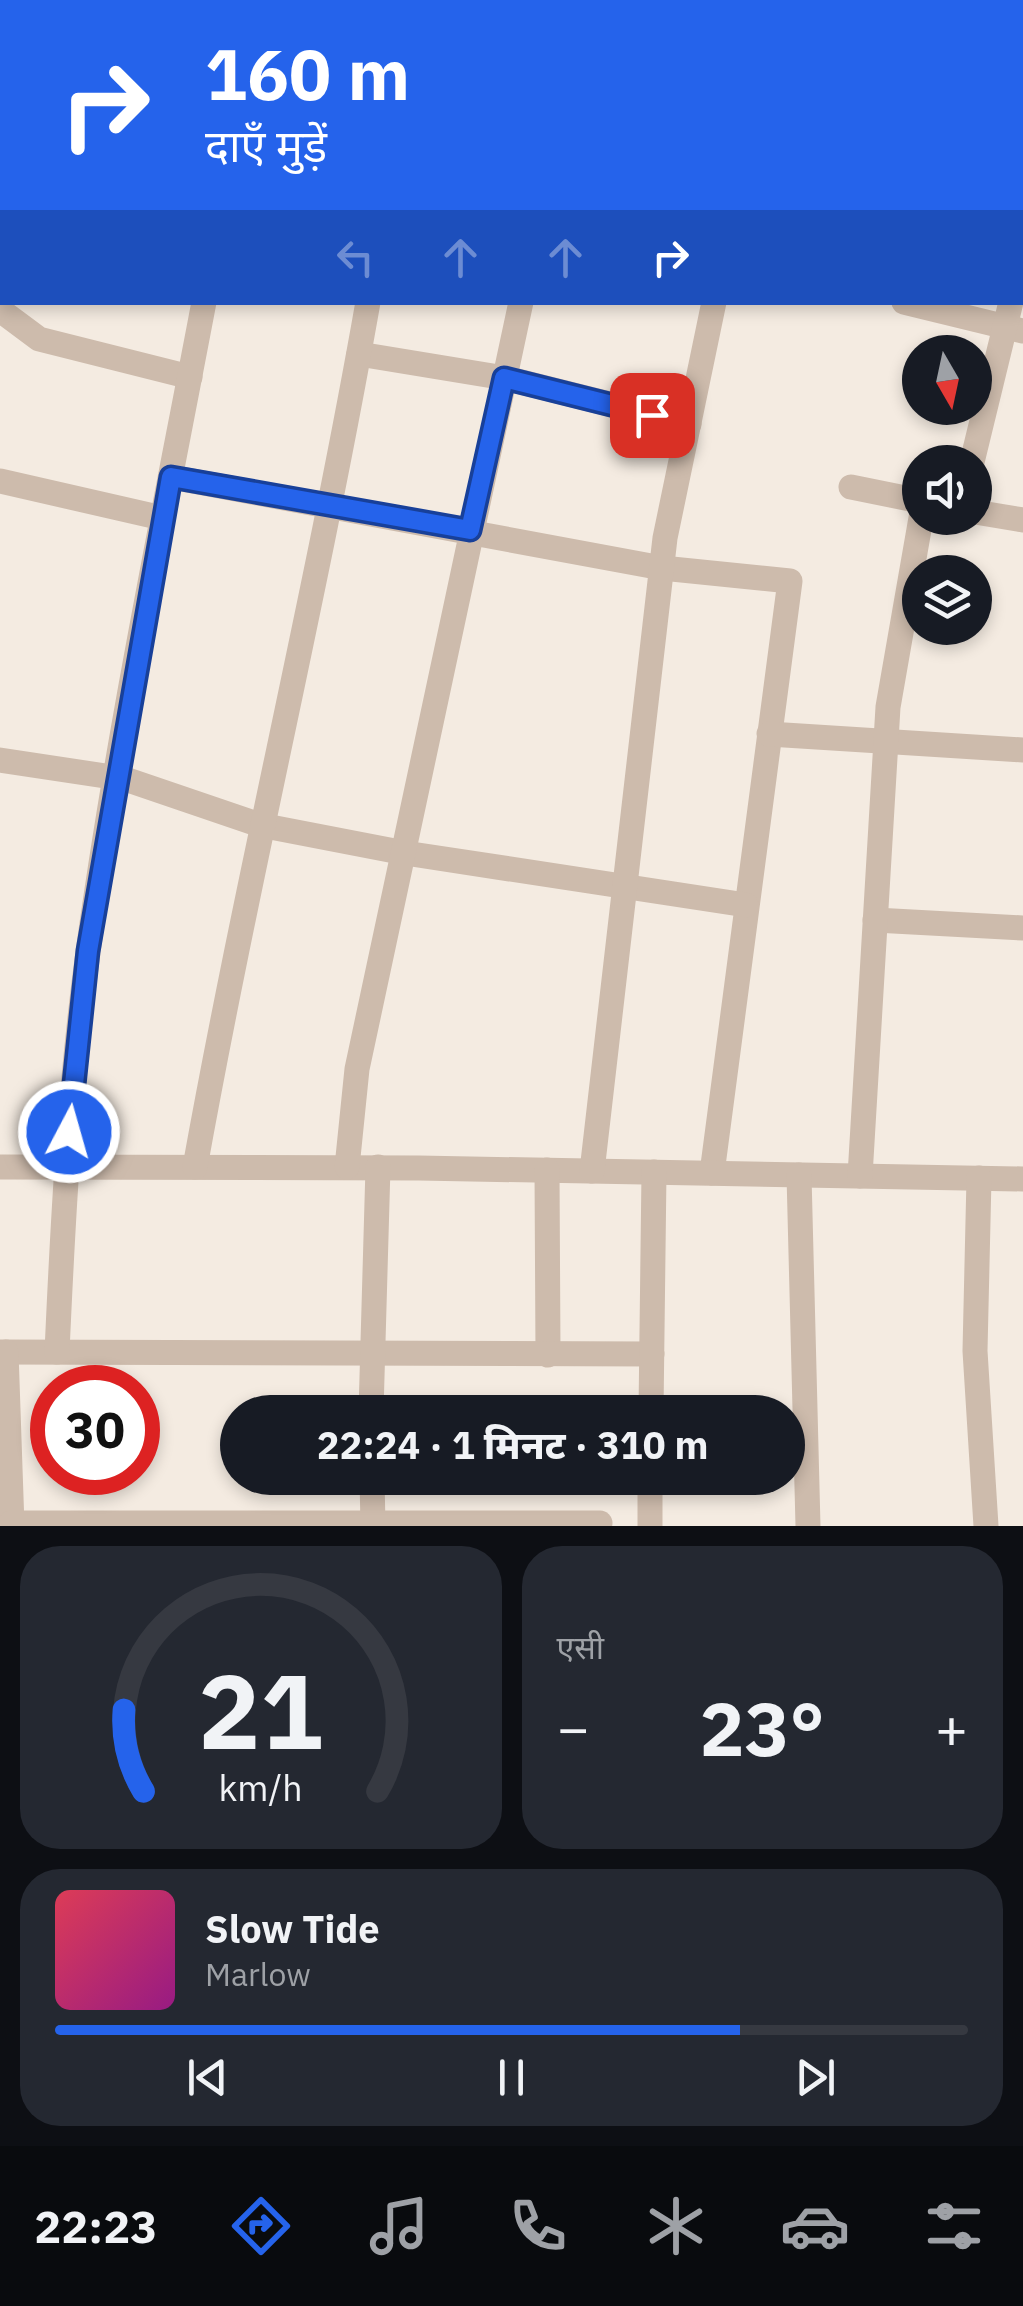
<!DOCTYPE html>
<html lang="hi">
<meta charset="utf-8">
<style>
:root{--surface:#171b24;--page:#242831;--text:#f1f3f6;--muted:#9ea1a6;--line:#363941;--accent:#2563eb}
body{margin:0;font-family:"IBM Plex Sans","Noto Sans Devanagari",sans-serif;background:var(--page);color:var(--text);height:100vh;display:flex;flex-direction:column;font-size:38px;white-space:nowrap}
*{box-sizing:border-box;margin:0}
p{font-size:32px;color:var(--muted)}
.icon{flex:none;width:55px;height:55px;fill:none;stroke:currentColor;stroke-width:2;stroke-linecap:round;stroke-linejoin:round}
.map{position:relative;height:1526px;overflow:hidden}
.panel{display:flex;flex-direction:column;gap:20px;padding:20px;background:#0d0f14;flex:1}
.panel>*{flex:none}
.top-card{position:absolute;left:0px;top:0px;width:1025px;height:305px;box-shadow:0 5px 15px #0003;background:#2563eb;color:#fff;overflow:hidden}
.needle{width:65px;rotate:171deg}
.controls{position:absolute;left:902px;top:335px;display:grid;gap:20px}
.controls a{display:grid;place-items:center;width:90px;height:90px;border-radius:50%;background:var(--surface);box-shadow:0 5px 15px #0003;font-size:50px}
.speed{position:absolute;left:30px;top:1365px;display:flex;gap:20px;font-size:50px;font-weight:700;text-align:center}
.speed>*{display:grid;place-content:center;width:130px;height:130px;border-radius:50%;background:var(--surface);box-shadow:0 5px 15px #0003;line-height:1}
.speed .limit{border:15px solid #d22;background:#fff;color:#111}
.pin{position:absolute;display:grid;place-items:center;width:85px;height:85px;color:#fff;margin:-42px;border-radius:20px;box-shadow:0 5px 15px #0006}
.me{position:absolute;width:110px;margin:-55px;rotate:6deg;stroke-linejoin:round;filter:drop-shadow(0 0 8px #0008)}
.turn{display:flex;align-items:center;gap:35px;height:210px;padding:0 40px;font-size:45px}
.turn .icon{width:130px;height:130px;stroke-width:2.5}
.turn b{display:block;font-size:70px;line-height:85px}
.lanes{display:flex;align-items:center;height:95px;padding:0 40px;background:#0003;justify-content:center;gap:50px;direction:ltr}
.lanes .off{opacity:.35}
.big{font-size:75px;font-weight:800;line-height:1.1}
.panel .widget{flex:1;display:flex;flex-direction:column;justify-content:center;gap:15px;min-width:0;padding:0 35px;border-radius:40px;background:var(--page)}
.panel .dial{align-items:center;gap:0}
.dial svg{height:260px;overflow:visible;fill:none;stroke:var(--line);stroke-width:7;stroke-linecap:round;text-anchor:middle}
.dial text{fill:var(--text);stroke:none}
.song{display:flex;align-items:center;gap:30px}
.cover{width:120px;height:120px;border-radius:15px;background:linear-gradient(135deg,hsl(350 70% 55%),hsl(310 70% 35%))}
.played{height:10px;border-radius:5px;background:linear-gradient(90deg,var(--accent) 75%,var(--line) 75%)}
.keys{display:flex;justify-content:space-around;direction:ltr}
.heat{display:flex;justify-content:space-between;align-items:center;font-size:55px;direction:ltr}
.panel .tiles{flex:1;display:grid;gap:20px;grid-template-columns:1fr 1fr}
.widget:last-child{grid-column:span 2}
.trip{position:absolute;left:220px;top:1395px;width:585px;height:100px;border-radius:50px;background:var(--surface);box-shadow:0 5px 15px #0003;font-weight:800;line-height:100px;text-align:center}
.dock{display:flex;height:160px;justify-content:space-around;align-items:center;background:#090b0e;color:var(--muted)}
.dock .icon{width:70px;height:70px}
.dock .on{color:var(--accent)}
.dock b{font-size:45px;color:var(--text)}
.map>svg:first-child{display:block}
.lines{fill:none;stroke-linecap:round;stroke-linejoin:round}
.minor{stroke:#cdbbac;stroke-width:25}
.route-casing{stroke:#184099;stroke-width:25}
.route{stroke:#2563eb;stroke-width:18}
</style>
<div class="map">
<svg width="1023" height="1526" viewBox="0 0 1023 1526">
<rect width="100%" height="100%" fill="#f4ebe1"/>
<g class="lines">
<g class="minor">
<polyline points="475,0 484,2"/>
<polyline points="214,2 215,0"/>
<polyline points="426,2 427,0"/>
<polyline points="585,2 585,0"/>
<polyline points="774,2 775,0"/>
<polyline points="0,22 2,23"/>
<polyline points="1022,154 1023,154"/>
<polyline points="1022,253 1023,251"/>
<polyline points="904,302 1023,331"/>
<polyline points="0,310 39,339 190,377"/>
<polyline points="359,354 505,378 689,424"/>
<polyline points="972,462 1011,302"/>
<polyline points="171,477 662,568 790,581 712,1173"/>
<polyline points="0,481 162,518"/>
<polyline points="851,487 920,501"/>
<polyline points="975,512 1023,520"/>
<polyline points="769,734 1023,750"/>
<polyline points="0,760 125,779 260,825 405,853 746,905"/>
<polyline points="875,920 1023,928"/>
<polyline points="0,1167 419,1168 1023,1179"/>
<path d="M195 1167C247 878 317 592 368 302"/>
<polyline points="347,1167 357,1069 521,302"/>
<polyline points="547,1170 548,1355"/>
<polyline points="592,1171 665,538 714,302"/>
<polyline points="799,1175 808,1526"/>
<polyline points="860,1176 888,707 921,518"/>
<polyline points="979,1178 975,1351 986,1526"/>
<polyline points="0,1352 652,1354"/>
<polyline points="6,1352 12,1526"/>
<path d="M57 1352C63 1218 70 1085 88 952 118 734 163 518 204 302"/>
<polyline points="371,1412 378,1167"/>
<polyline points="651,1412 654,1172"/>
<polyline points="372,1478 373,1526"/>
<polyline points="11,1523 600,1523"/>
<polyline points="650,1526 650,1478"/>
</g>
</g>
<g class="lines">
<defs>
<polyline id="route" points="69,1132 88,951 171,477 470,530 504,378 652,415"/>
</defs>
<use href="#route" class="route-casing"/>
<use href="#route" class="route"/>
</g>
</svg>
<div class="controls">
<a><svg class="needle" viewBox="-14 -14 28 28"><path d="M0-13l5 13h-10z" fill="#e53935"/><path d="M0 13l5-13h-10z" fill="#9ea1a6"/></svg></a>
<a><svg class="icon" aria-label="sound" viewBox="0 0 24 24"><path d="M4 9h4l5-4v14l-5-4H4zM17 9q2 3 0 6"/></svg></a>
<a><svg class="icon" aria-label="layers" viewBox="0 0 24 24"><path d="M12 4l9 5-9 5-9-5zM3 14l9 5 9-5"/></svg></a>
</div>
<div class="speed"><div class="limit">30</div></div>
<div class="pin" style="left:652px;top:415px;background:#d93025"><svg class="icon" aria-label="arrive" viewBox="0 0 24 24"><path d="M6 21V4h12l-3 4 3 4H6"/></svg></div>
<svg class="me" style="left:69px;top:1132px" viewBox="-20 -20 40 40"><circle r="17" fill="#2563eb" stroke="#fff" stroke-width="3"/><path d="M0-11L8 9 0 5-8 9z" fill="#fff"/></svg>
<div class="trip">22:24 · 1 मिनट · 310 m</div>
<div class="top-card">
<div class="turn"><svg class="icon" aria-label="right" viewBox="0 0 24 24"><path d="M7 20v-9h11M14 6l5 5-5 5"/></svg><div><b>160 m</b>दाएँ मुड़ें</div></div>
<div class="lanes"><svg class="icon off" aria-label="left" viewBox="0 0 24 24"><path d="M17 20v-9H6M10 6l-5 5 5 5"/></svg><svg class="icon off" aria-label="ahead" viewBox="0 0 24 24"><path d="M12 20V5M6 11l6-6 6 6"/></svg><svg class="icon off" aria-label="ahead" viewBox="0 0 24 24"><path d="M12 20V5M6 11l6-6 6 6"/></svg><svg class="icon" aria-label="right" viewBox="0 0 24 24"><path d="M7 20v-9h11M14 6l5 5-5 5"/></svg></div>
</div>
</div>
<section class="panel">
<div class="tiles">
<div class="widget dial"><svg viewBox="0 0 100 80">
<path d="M14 69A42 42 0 1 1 86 69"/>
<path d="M14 69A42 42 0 0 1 8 44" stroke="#2563eb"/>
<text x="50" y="56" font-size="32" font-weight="700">21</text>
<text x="50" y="72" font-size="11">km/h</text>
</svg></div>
<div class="widget"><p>एसी</p>
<div class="heat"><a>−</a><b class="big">23°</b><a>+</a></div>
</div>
<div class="widget">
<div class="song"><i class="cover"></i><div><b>Slow Tide</b><p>Marlow</p></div></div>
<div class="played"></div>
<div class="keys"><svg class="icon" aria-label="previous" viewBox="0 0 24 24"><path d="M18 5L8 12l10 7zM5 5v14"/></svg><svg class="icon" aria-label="pause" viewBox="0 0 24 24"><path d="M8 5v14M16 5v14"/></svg><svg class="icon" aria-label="next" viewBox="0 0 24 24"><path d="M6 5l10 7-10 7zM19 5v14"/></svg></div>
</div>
</div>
</section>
<nav class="dock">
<b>22:23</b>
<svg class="icon on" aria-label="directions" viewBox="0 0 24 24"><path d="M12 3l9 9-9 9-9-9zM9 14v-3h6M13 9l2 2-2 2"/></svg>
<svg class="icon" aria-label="music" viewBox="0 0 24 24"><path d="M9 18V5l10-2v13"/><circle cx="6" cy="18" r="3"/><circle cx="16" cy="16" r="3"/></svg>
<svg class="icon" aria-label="phone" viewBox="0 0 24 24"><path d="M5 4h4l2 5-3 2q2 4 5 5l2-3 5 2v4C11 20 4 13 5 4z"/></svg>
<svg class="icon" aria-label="climate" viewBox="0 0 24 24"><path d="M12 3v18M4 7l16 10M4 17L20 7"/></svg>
<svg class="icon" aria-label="car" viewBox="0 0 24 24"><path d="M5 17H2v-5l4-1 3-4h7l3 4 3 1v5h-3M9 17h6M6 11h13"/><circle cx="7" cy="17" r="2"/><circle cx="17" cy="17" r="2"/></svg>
<svg class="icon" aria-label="filters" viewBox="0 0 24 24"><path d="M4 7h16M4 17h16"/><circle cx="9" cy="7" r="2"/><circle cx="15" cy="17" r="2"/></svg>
</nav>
